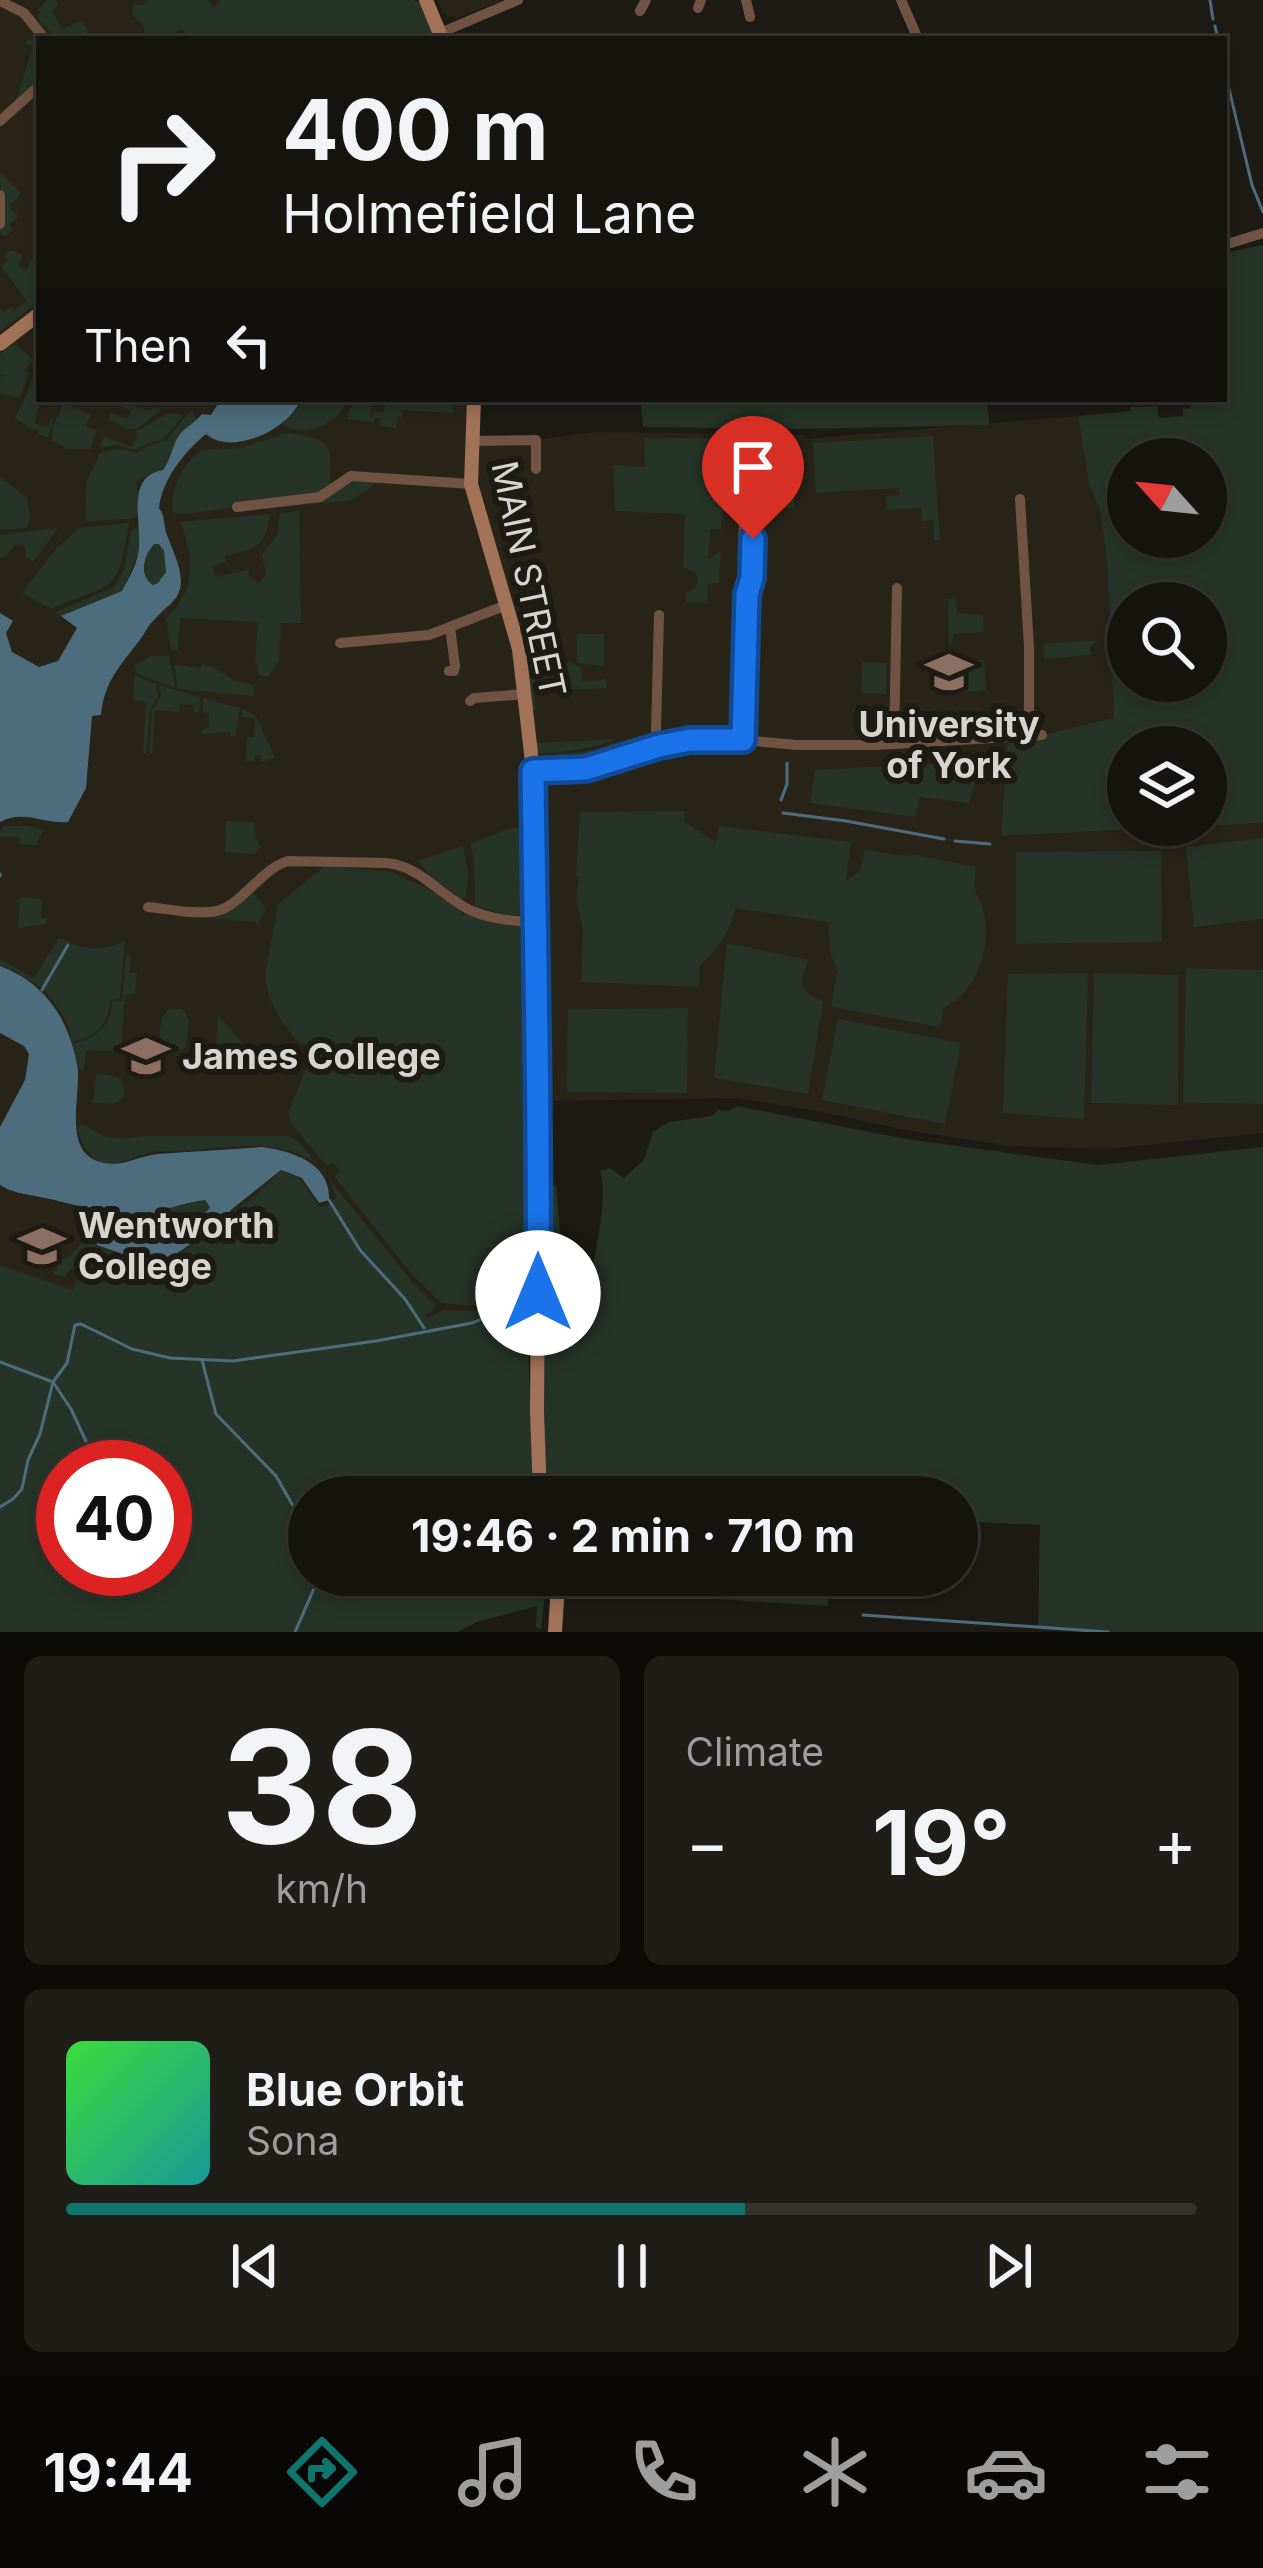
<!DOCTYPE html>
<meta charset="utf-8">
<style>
:root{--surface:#16140f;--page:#1f1d18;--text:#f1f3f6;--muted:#9e9e9e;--line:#35332f;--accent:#0f766e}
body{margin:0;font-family:Inter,sans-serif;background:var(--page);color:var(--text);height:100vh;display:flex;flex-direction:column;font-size:45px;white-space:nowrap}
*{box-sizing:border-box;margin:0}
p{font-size:39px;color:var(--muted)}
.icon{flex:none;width:66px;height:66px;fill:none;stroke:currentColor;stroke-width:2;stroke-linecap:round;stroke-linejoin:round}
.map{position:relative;height:1632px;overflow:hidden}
.sheet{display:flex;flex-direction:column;gap:24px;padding:24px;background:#0c0b08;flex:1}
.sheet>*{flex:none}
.top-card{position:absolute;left:36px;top:36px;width:1191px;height:366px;border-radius:0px;box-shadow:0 6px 18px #0003,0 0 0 3px var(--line);background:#16140f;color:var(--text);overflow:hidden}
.needle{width:78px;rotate:297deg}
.buttons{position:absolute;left:1107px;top:438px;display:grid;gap:24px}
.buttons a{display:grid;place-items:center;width:120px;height:120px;border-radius:50%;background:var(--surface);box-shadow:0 6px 18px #0003,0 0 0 3px var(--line);font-size:60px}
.speed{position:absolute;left:36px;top:1440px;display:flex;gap:24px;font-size:60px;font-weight:700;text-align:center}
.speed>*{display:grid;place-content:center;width:156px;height:156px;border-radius:50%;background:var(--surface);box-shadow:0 6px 18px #0003,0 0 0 3px var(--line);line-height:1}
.speed .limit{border:18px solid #d22;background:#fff;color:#111}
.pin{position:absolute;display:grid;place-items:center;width:102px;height:102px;color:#fff;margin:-123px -51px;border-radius:50% 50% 50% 0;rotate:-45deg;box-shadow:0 0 12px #0007}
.pin .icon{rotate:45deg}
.me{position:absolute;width:132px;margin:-66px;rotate:0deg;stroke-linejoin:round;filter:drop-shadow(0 0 9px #0008)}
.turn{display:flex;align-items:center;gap:42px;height:252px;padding:0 48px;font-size:54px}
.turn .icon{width:156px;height:156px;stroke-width:2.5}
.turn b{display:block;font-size:84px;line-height:102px}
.then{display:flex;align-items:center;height:114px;padding:0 48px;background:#0003;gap:24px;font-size:45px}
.big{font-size:90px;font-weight:700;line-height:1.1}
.sheet .widget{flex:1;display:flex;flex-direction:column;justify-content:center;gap:18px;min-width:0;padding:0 42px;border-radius:18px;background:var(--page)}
.sheet .dial{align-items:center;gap:0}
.dial b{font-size:156px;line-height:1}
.song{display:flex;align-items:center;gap:36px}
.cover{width:144px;height:144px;border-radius:18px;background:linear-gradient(135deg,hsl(120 70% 55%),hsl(180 70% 35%))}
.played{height:12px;border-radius:6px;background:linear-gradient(90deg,var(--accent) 60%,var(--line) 60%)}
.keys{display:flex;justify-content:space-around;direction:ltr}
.heat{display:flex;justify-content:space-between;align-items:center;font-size:66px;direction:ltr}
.sheet .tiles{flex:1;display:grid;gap:24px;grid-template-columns:1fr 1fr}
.widget:last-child{grid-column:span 2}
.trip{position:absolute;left:288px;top:1476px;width:690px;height:120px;border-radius:60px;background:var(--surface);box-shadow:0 6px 18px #0003,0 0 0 3px var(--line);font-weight:700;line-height:120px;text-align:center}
.dock{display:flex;height:192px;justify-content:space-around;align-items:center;background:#090806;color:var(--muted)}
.dock .icon{width:84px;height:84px}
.dock .current{color:var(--accent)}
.dock b{font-size:54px;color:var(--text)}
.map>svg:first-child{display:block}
.built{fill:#282418}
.green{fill:#263427;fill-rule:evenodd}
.water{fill:#4d6d7e;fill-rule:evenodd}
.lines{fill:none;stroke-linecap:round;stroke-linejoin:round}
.stream{stroke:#4d6d7e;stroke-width:3}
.street{stroke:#705342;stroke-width:10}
.secondary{stroke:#a27358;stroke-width:14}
.route-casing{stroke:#114b97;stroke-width:30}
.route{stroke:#1a73e8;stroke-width:21}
.labels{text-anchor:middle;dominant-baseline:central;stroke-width:12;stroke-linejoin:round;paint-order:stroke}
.street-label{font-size:36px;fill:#d6d5d1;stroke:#1d1b14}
.poi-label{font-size:36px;font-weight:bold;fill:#d6d5d1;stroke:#1d1b14;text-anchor:start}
</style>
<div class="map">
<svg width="1263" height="1632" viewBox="0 0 1263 1632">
<rect width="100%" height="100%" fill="#1d1b14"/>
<g class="built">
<polygon points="0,0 413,0 419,2 435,39 39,39 39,399 474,399 471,440 536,440 595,432 803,435 804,439 1078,416 1089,484 1100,511 1107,560 1115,718 1007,743 1001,836 1263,823 1263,1133 1107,1149 1010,1146 906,1130 816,1111 737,1098 539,1101 538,1293 527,1296 527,1321 376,1341 0,1281"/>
<polygon points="437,0 503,0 457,18 448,17 442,12"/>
</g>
<g class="green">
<polygon points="47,0 56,0 58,6 52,10 62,29 81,21 88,30 81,39 58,39 38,19 39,9"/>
<polygon points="148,0 208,0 214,8 221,0 413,0 419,2 434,39 195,39 181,29 167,39 140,39 145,28 133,15 133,4 143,5"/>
<polygon points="27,40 38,41 39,78 15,104 33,46 25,43"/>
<path d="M0 172 21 194 9 206 18 217 9 224 13 230 5 237 0 233C6 208 0 196 0 172Z"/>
<path d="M1263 245V823L1001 836 1007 743 1114 718 1107 560 1100 511 1089 484 1078 416 1130 411V407L1157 406 1159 418 1183 416V409L1191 408V403L1176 404V399H1224V253ZM1128 459H1206V537H1128ZM1128 603H1206V681H1128ZM1128 747H1206V825H1128Z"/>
<polygon points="11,250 23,255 19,267 26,270 31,261 39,264 39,301 0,331 0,308 3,312 11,307 14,311 27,301 1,266 9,260 5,254"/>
<polygon points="16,345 34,360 25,370 29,373 20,398 0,393 0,377 6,375 0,375 0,354 10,346"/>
<polygon points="32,382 39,385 35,403 40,405 34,423 47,428 54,415 48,438 38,434 38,428 34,430 15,418"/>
<polygon points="116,399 150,411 153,406 162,410 136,429 126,428 108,419 111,413 127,419 131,411 114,403"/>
<path d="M301 399H348C340 424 304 439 282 424L297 410Z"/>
<polygon points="354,399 372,399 370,416 373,417 375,412 384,412 385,406 376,405 377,399 454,399 453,413 403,410 402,417 398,417 396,428 380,426 380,418 374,418 374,422 347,419"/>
<polygon points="640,399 986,399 990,425 799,429 643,427"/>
<polygon points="63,403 91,414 86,426 97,431 90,449 68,449 52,440 53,427"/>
<path d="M192 411 197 421C166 437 179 458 164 468 154 474 146 473 137 482L139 515 130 519 88 521 85 519 86 484 100 453 120 449 138 453 147 446 167 440 182 420Z"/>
<path d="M174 413 183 416 161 441H154L135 450 117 445 99 448 104 436 132 447 137 434 133 431C148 429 157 414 174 413Z"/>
<path d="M288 433C333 439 332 444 330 487L351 480H381L352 500 283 507V505L237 507 187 514 173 513C169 487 183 466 201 450L240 448Z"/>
<polygon points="933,436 940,540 934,540 933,520 922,521 921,508 887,510 886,496 899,495 899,488 816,493 813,443"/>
<polygon points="644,438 798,439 794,508 722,512 721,529 710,529 708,560 721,551 719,583 708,584 707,604 686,602 686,593 695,588 698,580 695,572 683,567 685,514 615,511 613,465 645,467"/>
<polygon points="0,477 27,498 30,516 27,528 0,530"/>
<path d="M299 511 301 623H281L279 661 268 677 258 675V665L255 663 258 622 180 618 178 650H171L166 619C196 588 195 561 180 522L270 514C266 548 256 548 225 556L226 562 212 566 215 577 248 570 250 578 259 583 266 574 262 555 277 535 280 513Z"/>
<path d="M129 523C117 597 115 581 51 609L22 593 56 549 79 528Z"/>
<polygon points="140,525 138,553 123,590 61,616 56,614 58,611 114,587 124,570 131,531"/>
<polygon points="58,528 33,562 26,557 25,548 21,544 15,545 6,556 0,558 0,535"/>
<path d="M159 543 164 551 166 572 158 584C136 584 145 555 154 544Z"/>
<polygon points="956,598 957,613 983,615 984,632 953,634 952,644 949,645 948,599"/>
<polygon points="577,634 604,634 604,666 577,663"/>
<polygon points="1098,640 1090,646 1090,655 1044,659 1043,644"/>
<polygon points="530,650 535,679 551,668 555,683 568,681 566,664 570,662 581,668 582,682 605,679 607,688 535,691 535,710 533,710 525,654"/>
<polygon points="151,656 169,656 175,688 138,674 134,666"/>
<polygon points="984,660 986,690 950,694 949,685 933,686 933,676 949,667 949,664"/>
<polygon points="862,662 887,663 886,694 861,693"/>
<polygon points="174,665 201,668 202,665 211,666 234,680 254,685 253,696 178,689"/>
<polygon points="134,675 156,684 158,696 150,710 146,753 143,753 146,702 133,700"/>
<polygon points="159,685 200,697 199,712 194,712 194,705 180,704 179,712 155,710 152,753 149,753 152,710 161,696"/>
<polygon points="203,698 240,708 235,736 230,736 230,732 202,734 202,729 208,728 209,713 203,712"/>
<polygon points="242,708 256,716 275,758 261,762 261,755 255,755 254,761 246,761 247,737 254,737 255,718 242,717"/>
<path d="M533 719 536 743 617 739C592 749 567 752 540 754L537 747 536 753Z"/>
<path d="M652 732 649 744C615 755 576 774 541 763V756L584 752Z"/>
<polygon points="699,743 714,744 717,751 667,756 579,784 542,784 541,779 548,774 670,747"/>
<polygon points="981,761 969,803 920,797 915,817 810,803 815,770"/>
<path d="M685 811 684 822 716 842 719 826 851 842 846 881 860 871 865 850 904 856 916 855 976 867C972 894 978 890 984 914 991 949 977 992 944 1007L940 1027 831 1007 837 971 830 951 828 922 736 908C730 929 718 952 699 965V987L581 982 583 928 576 898 579 877 576 876 580 812Z"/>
<polygon points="226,821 254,822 255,835 260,848 254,854 225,852"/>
<polygon points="5,826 28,826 43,830 36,845 19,844 19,837 0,837 0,831"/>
<path d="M513 827 527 831V906L523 915H507L475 906C474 884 477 868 470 844Z"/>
<polygon points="1263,838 1263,919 1194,927 1186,847"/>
<polygon points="463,846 468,873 466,896 461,899 432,877 418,861"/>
<polygon points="1161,851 1162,942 1016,944 1016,852"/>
<polygon points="325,866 391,872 430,890 462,912 461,916 465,913 491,923 523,927 526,930 531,1100 528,1285 521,1287 521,1298 496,1298 472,1306 441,1303 410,1272 334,1176 340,1171 333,1162 327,1166 292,1125 288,1113 315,1047 299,1043 284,1025 269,998 265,976 274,923 276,923 277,905"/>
<polygon points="249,893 256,896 266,909 260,918 258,928 256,922 170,916 212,915"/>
<polygon points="20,897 42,899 41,917 48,919 45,924 18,928"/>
<polygon points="59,938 70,941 42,988 13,970 0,965 0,959 34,978"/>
<path d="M125 941 120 998 110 1000C109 1024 96 1037 72 1042L67 1022 45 989 71 943C91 952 105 949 125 941Z"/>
<polygon points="727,943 808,960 801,982 808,994 823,1002 808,1094 714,1078"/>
<path d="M126 955H131L130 973H137L135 994 125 995 121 1052 86 1050 84 1070H80L72 1043C95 1040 112 1026 112 1001H122Z"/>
<polygon points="1186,968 1263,970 1263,1104 1183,1103"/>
<polygon points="1088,973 1084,1119 1003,1113 1008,974"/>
<polygon points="1094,973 1178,975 1178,1105 1091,1103"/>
<polygon points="688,1008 687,1093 567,1092 568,1009"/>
<path d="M169 1009H182L189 1019 186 1047 176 1053 166 1051C157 1039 158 1019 169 1009Z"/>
<polygon points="218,1015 251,1053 239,1062 224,1067 215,1062"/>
<polygon points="838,1019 961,1043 945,1124 822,1100"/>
<path d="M96 1074C100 1074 114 1075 117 1077 128 1083 126 1099 115 1103 112 1105 97 1103 93 1103Z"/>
<path d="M737 1106 906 1139 1098 1165 1263 1147V1632H1085L1038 1629 1040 1525 957 1521V1497H544L542 1319 545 1318 542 1313 546 1189 556 1185 561 1243V1287H589C594 1254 609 1201 600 1171L610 1168 624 1178 644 1160 653 1132 669 1122 712 1116 718 1110 729 1111Z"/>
<path d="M81 1123C105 1138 113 1141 142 1136H288L298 1141 413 1283 435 1305 432 1311 426 1314V1319L444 1310 474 1311 518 1303 527 1306 533 1497H309V1575H541L544 1604 541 1629 536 1627 537 1606 477 1622 457 1632H0V1265L73 1290 80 1272 71 1268 65 1277 54 1274 53 1271 58 1269V1266L52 1265C78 1256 87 1237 93 1211 101 1225 97 1232 96 1245L127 1259 169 1262 222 1224 231 1213 252 1199 281 1171 301 1179 319 1207H327L336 1197C318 1130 232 1146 181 1151 172 1152 162 1151 153 1152 136 1155 115 1169 98 1161 87 1155 82 1141 77 1130ZM63 1467H165V1569H63Z"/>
<path d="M205 1200 210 1207C204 1215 199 1227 192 1233 175 1248 149 1243 133 1233 149 1212 180 1204 205 1200Z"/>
<polygon points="682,1575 829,1575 828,1606 682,1597"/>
</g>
<g class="water">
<path d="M221 399 228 402 235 399H301C290 429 232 457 206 434 184 452 162 480 159 508 166 518 163 524 167 535 173 552 184 571 180 589 177 602 164 608 156 618 149 624 145 633 139 641 120 666 104 682 101 715L92 716 86 788 68 822C43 824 23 809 0 822V613L13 621 6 633 12 652 39 667 58 661 77 628 61 616 122 591C128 579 136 567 138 554 144 525 123 477 163 470 172 458 172 445 180 434 187 426 195 423 202 414L211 415ZM154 544H159L164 551 166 572 158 583 153 585C138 575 144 556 154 544Z"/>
<path d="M0 966C45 983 68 1018 77 1064 83 1093 59 1154 104 1163 124 1167 140 1155 159 1154 193 1151 227 1150 262 1147 292 1151 331 1163 329 1200L319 1203 302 1178 281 1170 232 1209 213 1229 167 1260 137 1259 97 1245C103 1205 88 1209 58 1201 41 1196 12 1194 0 1185V1127L25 1080 29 1054 24 1046 0 1033ZM205 1200 210 1207C204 1215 199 1227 192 1233 175 1248 149 1243 133 1233 148 1211 180 1204 205 1200Z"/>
</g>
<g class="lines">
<g class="stream">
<polyline points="1210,0 1213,19"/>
<polyline points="1215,26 1218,39"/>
<polyline points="1224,68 1252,185 1263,212"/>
<polyline points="781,800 787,784 787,763"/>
<polyline points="783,813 846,821 944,839"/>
<polyline points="955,841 990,844"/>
<polyline points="0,876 0,874"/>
<polyline points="42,990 68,945"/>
<polyline points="329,1200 360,1250 405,1299 424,1328"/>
<polyline points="202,1360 216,1414 276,1476 309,1534"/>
<polyline points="0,1362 53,1382 71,1409 98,1467"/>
<polyline points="0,1507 13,1499 22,1489 28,1460 40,1434 53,1382 67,1363 75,1325 81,1324 132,1349 170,1358 233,1361 376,1341 472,1323 526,1301"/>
<polyline points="863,1615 1108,1632"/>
<polyline points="295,1632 320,1575"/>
</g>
<g class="street">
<polyline points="746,0 750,17"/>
<polyline points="901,0 918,39"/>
<polyline points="0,1 24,13 45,39"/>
<polyline points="698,8 701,0"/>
<polyline points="640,11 646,0"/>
<polyline points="440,33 518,0"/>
<polyline points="0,121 39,86"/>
<polyline points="0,195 0,224"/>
<polyline points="1224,245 1263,233"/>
<polyline points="471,441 536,440 536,469"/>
<polyline points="1020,499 1029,647 1029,735"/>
<polyline points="237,507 320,497 351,476 471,484"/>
<polyline points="659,615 656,731 659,745"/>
<polyline points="340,643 429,635 504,606"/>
<polyline points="449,671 454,671 455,666 450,627"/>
<polyline points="470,701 474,698 526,694"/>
<polyline points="743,740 747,609 747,594 752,578 753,539 743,539 744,524"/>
<polyline points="894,743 897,588"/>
<polyline points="533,771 586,769 659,745 690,740 743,740 796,745 876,745 1042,735"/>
<path d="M148 907C169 909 196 915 217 911 242 905 261 869 288 861L387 863C420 866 440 895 468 909 488 919 512 921 534 922"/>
</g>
<g class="secondary">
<polyline points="426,0 442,39"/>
<polyline points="0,344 39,314"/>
<polyline points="474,399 471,484 519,649 533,771 539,1119 537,1412 540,1497"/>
<polyline points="554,1575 557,1600 555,1632"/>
</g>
</g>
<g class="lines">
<defs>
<path id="route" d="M538 1293C540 1119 535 945 533 771L586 769 659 746 690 740H743L747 594 752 578 753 539"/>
</defs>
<use href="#route" class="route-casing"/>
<use href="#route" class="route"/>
</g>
<defs>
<symbol id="university-bare" viewBox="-9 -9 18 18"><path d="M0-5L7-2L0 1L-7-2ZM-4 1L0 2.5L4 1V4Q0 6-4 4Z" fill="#8d6e63" stroke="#1d1b14" stroke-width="2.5" paint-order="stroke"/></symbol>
</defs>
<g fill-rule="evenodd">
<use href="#university-bare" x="916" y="639" width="66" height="66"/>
<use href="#university-bare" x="113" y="1023" width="66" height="66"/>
<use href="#university-bare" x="9" y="1213" width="66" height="66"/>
</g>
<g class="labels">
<g class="street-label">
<text transform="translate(529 579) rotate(78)">MAIN STREET</text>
</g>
<g class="poi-label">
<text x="949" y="724" text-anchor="middle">University<tspan x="949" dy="41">of York</tspan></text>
<text x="182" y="1056">James College</text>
<text x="78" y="1225">Wentworth<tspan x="78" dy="41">College</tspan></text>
</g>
</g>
</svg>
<div class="buttons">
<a><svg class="needle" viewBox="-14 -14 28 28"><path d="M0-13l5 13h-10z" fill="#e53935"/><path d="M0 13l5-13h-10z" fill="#9e9e9e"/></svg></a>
<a><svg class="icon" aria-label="search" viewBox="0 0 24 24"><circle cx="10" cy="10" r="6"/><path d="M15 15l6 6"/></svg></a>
<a><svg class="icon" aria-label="layers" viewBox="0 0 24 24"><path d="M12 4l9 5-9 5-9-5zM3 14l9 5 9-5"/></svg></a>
</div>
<div class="speed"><div class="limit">40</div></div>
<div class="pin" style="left:753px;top:539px;background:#d93025"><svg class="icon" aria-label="arrive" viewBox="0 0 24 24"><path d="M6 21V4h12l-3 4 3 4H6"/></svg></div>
<svg class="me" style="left:538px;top:1293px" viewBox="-20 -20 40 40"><circle r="19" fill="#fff"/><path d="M0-13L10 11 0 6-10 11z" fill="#1a73e8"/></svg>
<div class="trip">19:46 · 2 min · 710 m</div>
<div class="top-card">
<div class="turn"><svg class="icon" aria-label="right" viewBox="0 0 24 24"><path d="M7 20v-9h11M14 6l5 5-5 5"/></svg><div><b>400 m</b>Holmefield Lane</div></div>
<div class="then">Then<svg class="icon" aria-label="left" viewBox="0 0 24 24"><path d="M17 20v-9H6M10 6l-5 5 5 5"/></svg></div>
</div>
</div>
<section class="sheet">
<div class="tiles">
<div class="widget dial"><b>38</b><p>km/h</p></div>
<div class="widget"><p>Climate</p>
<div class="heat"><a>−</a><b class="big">19°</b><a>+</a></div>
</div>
<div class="widget">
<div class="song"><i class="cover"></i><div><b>Blue Orbit</b><p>Sona</p></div></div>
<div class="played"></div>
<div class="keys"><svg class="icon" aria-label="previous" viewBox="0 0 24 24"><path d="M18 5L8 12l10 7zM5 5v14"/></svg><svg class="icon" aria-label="pause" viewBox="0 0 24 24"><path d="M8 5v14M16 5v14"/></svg><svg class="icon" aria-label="next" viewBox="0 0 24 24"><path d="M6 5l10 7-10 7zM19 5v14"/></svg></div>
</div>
</div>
</section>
<nav class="dock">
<b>19:44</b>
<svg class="icon current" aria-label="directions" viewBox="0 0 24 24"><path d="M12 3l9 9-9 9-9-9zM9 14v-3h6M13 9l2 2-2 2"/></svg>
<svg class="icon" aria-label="music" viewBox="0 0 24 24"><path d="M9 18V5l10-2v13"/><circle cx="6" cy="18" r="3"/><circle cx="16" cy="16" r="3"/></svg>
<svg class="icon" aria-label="phone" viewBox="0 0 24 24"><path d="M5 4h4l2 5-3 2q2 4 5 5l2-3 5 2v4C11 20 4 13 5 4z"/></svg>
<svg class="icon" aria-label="climate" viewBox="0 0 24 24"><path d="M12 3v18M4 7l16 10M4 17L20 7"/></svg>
<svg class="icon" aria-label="car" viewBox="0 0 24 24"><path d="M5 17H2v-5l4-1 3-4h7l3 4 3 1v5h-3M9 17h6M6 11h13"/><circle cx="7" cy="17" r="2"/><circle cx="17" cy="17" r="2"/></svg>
<svg class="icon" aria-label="filters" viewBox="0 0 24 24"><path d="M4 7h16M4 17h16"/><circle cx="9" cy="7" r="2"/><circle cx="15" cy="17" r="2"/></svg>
</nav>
